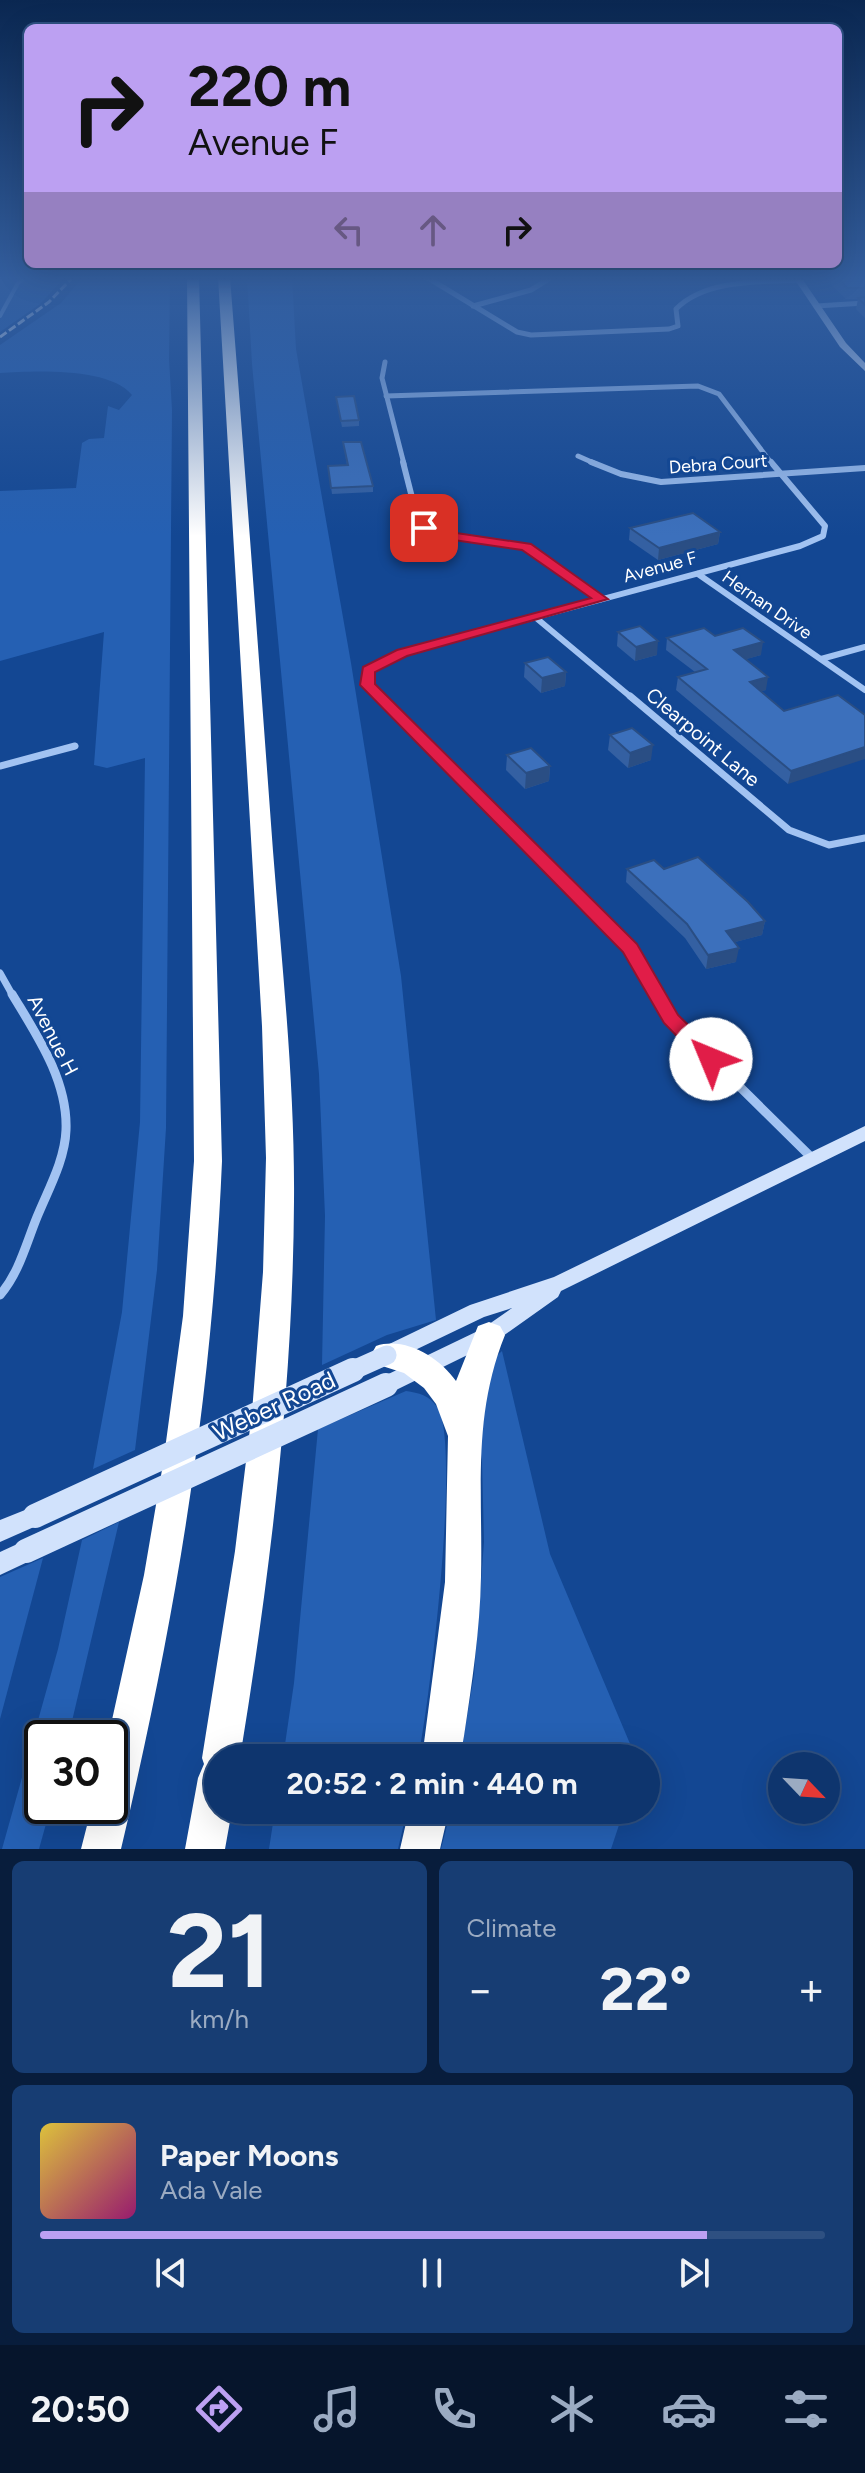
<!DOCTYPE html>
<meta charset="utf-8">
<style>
:root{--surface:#0e356e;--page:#173d73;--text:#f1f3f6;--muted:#9babc2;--line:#2e5081;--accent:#bca0f2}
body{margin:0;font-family:Figtree,sans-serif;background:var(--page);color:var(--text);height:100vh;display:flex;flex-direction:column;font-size:30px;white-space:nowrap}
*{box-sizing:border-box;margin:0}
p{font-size:26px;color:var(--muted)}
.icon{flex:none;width:44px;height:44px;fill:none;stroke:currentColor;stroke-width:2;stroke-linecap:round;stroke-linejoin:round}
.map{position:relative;height:1849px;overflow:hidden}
.details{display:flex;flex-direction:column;gap:12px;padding:12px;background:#081d3c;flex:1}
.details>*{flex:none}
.hud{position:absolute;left:24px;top:24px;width:818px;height:244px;border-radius:12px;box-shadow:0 8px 32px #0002,0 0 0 2px var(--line);background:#bca0f2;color:#111;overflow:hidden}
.needle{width:52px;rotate:115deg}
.controls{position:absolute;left:768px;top:1752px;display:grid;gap:16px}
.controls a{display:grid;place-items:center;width:72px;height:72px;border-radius:50%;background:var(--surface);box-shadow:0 8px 32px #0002,0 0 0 2px var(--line);font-size:40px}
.speed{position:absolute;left:24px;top:1720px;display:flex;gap:16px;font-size:40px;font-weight:700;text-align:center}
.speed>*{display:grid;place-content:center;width:104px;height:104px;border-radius:50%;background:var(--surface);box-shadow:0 8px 32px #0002,0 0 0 2px var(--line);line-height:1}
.speed .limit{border:4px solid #111;border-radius:12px;background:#fff;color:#111}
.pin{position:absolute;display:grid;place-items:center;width:68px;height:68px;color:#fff;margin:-34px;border-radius:16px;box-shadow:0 4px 12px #0006}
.me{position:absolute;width:88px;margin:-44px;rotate:315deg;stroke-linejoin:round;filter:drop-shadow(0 0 6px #0008)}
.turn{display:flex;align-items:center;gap:28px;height:168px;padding:0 32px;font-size:36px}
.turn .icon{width:104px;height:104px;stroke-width:2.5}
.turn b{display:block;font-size:56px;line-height:68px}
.lanes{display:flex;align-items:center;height:76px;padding:0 32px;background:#0003;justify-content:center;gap:40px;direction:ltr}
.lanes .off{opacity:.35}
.big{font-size:60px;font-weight:700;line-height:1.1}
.details .tile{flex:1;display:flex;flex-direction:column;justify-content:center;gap:12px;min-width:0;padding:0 28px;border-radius:12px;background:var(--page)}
.details .dial{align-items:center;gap:0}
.dial b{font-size:104px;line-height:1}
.song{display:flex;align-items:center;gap:24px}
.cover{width:96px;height:96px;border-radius:12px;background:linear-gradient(135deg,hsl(50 70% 55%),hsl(320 70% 35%))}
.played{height:8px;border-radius:4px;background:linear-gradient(90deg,var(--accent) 85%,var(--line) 85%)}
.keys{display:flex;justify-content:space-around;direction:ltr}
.heat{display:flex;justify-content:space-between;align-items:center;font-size:44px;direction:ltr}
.details .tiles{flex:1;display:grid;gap:12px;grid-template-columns:1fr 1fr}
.tile:last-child{grid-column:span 2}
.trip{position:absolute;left:204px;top:1744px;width:456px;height:80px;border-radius:40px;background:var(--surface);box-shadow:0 8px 32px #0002,0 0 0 2px var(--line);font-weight:700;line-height:80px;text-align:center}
.tabs{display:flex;height:128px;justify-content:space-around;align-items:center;background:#06152c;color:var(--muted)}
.tabs .icon{width:56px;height:56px}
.tabs .selected{color:var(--accent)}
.tabs b{font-size:36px;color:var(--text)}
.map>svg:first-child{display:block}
.green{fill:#2560b3}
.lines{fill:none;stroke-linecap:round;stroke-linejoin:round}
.stream{stroke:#94bef5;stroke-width:4}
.street-far3{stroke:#a2c3f2;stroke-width:5}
.street-far2{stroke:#a2c3f2;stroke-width:6}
.street-far1{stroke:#a2c3f2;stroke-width:7}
.street{stroke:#a2c3f2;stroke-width:9}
.secondary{fill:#d1e2fc;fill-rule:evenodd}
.highway{fill:#fff;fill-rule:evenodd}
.rail{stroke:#fff;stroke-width:3;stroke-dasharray:8 3;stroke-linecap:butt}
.secondary-bridge-far1{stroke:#d1e2fc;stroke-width:19}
.secondary-bridge{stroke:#d1e2fc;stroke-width:24}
.wall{fill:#3460a2}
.shaded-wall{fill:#2a4e84}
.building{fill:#3c70bc;stroke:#2a4e84;stroke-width:2}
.route{fill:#e11d48;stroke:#92132f;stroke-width:2}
.labels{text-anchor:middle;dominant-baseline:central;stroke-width:6;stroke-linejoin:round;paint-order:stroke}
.far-street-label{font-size:18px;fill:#fff;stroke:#134793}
.street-label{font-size:20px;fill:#fff;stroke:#134793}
.near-street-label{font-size:24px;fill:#fff;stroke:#134793}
</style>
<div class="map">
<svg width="865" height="1849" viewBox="0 0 865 1849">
<rect width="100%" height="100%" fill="#134793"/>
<g class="green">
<polygon points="0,277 65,277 40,304 0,332"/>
<path d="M83 277H170L169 359 172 410 166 1128 157 1270 135 1450 93 1469 122 1312 140 1122 145 758 107 768 94 765 104 632 0 661V491L76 488 82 443 89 439 104 438 108 406 119 410 132 395C109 367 34 371 0 373V345L61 303Z"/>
<polygon points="247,277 292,277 296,349 351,663 401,976 436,1320 387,1335 322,1365 325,1216 319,1074 252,364"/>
<polygon points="502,1351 550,1554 636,1758 460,1758 474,1675 484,1542 482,1460 477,1427 490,1362"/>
<path d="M406 1391C419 1393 429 1395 437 1407 462 1440 429 1708 418 1758H283L294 1683 318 1429Z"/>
<polygon points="119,1522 68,1738 42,1738 42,1806 51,1806 39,1849 2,1849 58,1649 82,1540"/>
<polygon points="43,1558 0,1719 0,1577"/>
<polygon points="275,1810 407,1810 398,1849 269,1849"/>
<polygon points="451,1810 624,1810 611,1849 441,1849"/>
</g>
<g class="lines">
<polyline class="stream" points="0,316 18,283 25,277"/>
<g class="street-far3">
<path d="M420 277 428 278 517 332 531 335 669 329 678 326 676 309C706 279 760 282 800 280"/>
<polyline points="473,306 531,290 552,277"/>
<polyline points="816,306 865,303"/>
<polyline points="385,362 382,378 404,464"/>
<polyline points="386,396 698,386 719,394 772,464"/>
<polyline points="578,456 596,464"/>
</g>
<g class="street-far2">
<polyline points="403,462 419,525 440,534 526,547 601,599"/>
<polyline points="591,462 621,474 661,482 865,468"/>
<polyline points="698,574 865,690"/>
<polyline points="535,617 632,698"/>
<polyline points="821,659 865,647"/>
<polyline points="380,698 367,685 365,676 378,664 402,653 800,546 823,536 825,526 771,462"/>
</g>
<g class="street-far1">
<polyline points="378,696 630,948 658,996"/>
<polyline points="630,696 789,830 829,845 865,838"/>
<polyline points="0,766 75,746"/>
<polyline points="0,973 13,996"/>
</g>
<g class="street">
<polyline points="656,994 671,1019 812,1158"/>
<path d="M0 1295C19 1273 26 1244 37 1217 48 1190 65 1160 66 1130 68 1080 36 1034 12 994"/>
</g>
<g class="secondary">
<polygon points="793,277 801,277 846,343 865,363 865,371 840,347"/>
<polygon points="865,1126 865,1141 561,1291 558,1297 496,1341 394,1391 386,1394 378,1391 375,1385 378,1379 482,1329 512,1308 484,1317 388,1363 381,1360 377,1354 381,1348 470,1305 554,1277"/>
<polygon points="35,1506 43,1509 47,1516 43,1523 0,1542 0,1520"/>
<polygon points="26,1540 34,1543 38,1551 34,1559 0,1575 0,1552"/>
</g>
<g class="highway">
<path d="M187 277H199L222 1161C212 1400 176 1617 121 1849H81L92 1806H110L108 1738 144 1575 163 1464 183 1316 194 1161Z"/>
<path d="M218 277H230C245 468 259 660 273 851 282 967 295 1084 294 1201 293 1388 270 1574 240 1758H218V1810H232L225 1849H185L198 1778 204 1764 202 1758 235 1551 252 1412 263 1272 266 1158 262 1026Z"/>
<path d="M489 1322 500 1326 505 1335C472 1417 483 1492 481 1577 480 1630 472 1683 464 1736L460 1758H422L445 1582 448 1436 436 1404 424 1388 404 1373 376 1364 371 1355 376 1346C405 1336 440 1358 456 1381L478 1326Z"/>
<polygon points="409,1810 449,1810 440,1849 400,1849"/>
</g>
<polyline class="rail" points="0,337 49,302 73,277"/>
<polyline class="secondary-bridge-far1" points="349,1372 387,1355"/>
<g class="secondary-bridge">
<polyline points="35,1516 353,1370"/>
<polyline points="26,1551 386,1385"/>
</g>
</g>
<g class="wall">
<polygon points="832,277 865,277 865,318 856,309 858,299 846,299 831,284"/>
<polygon points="336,397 359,420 359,426 342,427"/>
<polygon points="343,442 373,486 373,492 332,494 328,466 347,465"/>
<polygon points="630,528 720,532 718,544 658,560 629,540"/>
<polygon points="618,632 657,655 635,661 617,646"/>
<polygon points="715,636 761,655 746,659 766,690 761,691 784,711 838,695 788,784 676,690 678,677 695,672 666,650 667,638"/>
<polygon points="525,663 566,672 565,686 541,693 524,677"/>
<polygon points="610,735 651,760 628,768 608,750"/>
<polygon points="507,755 550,766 549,781 525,789 506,770"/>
<polygon points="627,869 664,869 765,921 762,935 735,942 736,962 706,969 685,938 626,882"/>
</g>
<g class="shaded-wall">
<polygon points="720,532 718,544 658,560 659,548"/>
<polygon points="658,641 657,655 635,661 636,647"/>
<polygon points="763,642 761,655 733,663 734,650"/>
<polygon points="566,672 565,686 541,693 542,678"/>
<polygon points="768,677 766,690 748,695 750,682"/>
<polygon points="653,745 651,760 628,768 630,753"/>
<polygon points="865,747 865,759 788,784 791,771"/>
<polygon points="550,766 549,781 525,789 526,773"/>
<polygon points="765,921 762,935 724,945 726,931"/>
<polygon points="739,948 736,962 706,969 708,955"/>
</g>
<g class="building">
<polygon points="837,277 865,277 865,288 847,288"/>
<polygon points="865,297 865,305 858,298"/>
<polygon points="354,396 359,420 341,421 336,397"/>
<polygon points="343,442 361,442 373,486 331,488 328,466 348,465"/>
<polygon points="693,513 720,532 659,548 630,528"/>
<polygon points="640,626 658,641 636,647 618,632"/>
<polygon points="704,628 715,636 743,628 763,642 734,650 768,677 750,682 784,711 838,695 865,715 865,747 791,771 678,677 707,669 667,638"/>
<polygon points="548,657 566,672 542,678 525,663"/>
<polygon points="632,728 653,745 630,753 610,735"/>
<polygon points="531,748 550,766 526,773 507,755"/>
<polygon points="698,857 748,902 765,921 726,931 739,948 708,955 687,924 627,869 654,860 664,869"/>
</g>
<linearGradient id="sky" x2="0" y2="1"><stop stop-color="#0a2751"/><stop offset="0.52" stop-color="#335e9e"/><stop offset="1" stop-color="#335e9e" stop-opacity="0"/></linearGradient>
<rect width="865" height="536" fill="url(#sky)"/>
<polygon class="route" points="424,524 443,531 531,544 608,599 407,656 375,672 375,684 637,944 678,1015 718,1054 721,1059 718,1064 704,1064 664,1023 623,952 360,685 363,667 397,650 591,598 522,550 440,538 419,531 419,525"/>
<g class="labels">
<g class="far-street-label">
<text transform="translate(718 464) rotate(-4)">Debra Court</text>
<text transform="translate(660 567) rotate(-15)">Avenue F</text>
<text transform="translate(767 605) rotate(35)">Hernan Drive</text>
</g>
<g class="street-label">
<text transform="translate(703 737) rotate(40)">Clearpoint Lane</text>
<text transform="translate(53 1035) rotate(63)">Avenue H</text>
</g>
<g class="near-street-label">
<text transform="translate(274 1406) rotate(-25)">Weber Road</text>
</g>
</g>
</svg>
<div class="controls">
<a><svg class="needle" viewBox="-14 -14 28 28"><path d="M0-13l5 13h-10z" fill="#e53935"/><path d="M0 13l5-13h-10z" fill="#9babc2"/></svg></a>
</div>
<div class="speed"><div class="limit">30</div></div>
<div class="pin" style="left:424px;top:528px;background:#d93025"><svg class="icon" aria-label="arrive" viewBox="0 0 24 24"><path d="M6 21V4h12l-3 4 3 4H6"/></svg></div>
<svg class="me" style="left:711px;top:1059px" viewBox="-20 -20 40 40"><circle r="19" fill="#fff"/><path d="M0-13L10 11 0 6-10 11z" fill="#e11d48"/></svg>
<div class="trip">20:52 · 2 min · 440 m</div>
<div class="hud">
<div class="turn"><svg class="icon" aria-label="right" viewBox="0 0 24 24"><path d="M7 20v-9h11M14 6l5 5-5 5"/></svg><div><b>220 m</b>Avenue F</div></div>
<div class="lanes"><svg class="icon off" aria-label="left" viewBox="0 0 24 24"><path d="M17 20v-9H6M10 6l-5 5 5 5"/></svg><svg class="icon off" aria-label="ahead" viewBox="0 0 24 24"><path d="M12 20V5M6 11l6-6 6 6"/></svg><svg class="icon" aria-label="right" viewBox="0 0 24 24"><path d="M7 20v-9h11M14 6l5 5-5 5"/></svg></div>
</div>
</div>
<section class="details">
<div class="tiles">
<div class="tile dial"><b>21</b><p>km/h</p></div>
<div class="tile"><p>Climate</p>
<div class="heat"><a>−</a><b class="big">22°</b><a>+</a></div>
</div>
<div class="tile">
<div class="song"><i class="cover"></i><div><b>Paper Moons</b><p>Ada Vale</p></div></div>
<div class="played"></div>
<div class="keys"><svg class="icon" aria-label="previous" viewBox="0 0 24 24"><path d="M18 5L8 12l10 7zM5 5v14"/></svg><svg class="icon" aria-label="pause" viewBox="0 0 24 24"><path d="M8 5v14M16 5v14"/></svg><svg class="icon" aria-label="next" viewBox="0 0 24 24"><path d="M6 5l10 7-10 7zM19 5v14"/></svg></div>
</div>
</div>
</section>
<nav class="tabs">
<b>20:50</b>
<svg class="icon selected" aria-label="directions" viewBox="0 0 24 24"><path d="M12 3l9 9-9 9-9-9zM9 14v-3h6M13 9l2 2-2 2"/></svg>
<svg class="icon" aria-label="music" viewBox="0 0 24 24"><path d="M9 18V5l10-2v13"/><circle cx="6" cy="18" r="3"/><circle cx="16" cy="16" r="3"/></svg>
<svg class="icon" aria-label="phone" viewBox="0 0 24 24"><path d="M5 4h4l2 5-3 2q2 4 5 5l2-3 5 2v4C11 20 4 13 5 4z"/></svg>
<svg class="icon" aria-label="climate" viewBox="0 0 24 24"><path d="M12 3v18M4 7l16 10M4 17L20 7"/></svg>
<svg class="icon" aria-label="car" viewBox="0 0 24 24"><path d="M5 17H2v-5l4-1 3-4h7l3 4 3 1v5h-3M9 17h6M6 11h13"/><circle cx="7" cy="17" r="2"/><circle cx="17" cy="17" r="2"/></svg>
<svg class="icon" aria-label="filters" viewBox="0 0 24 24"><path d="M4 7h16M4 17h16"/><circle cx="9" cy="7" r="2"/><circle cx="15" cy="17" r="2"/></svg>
</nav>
